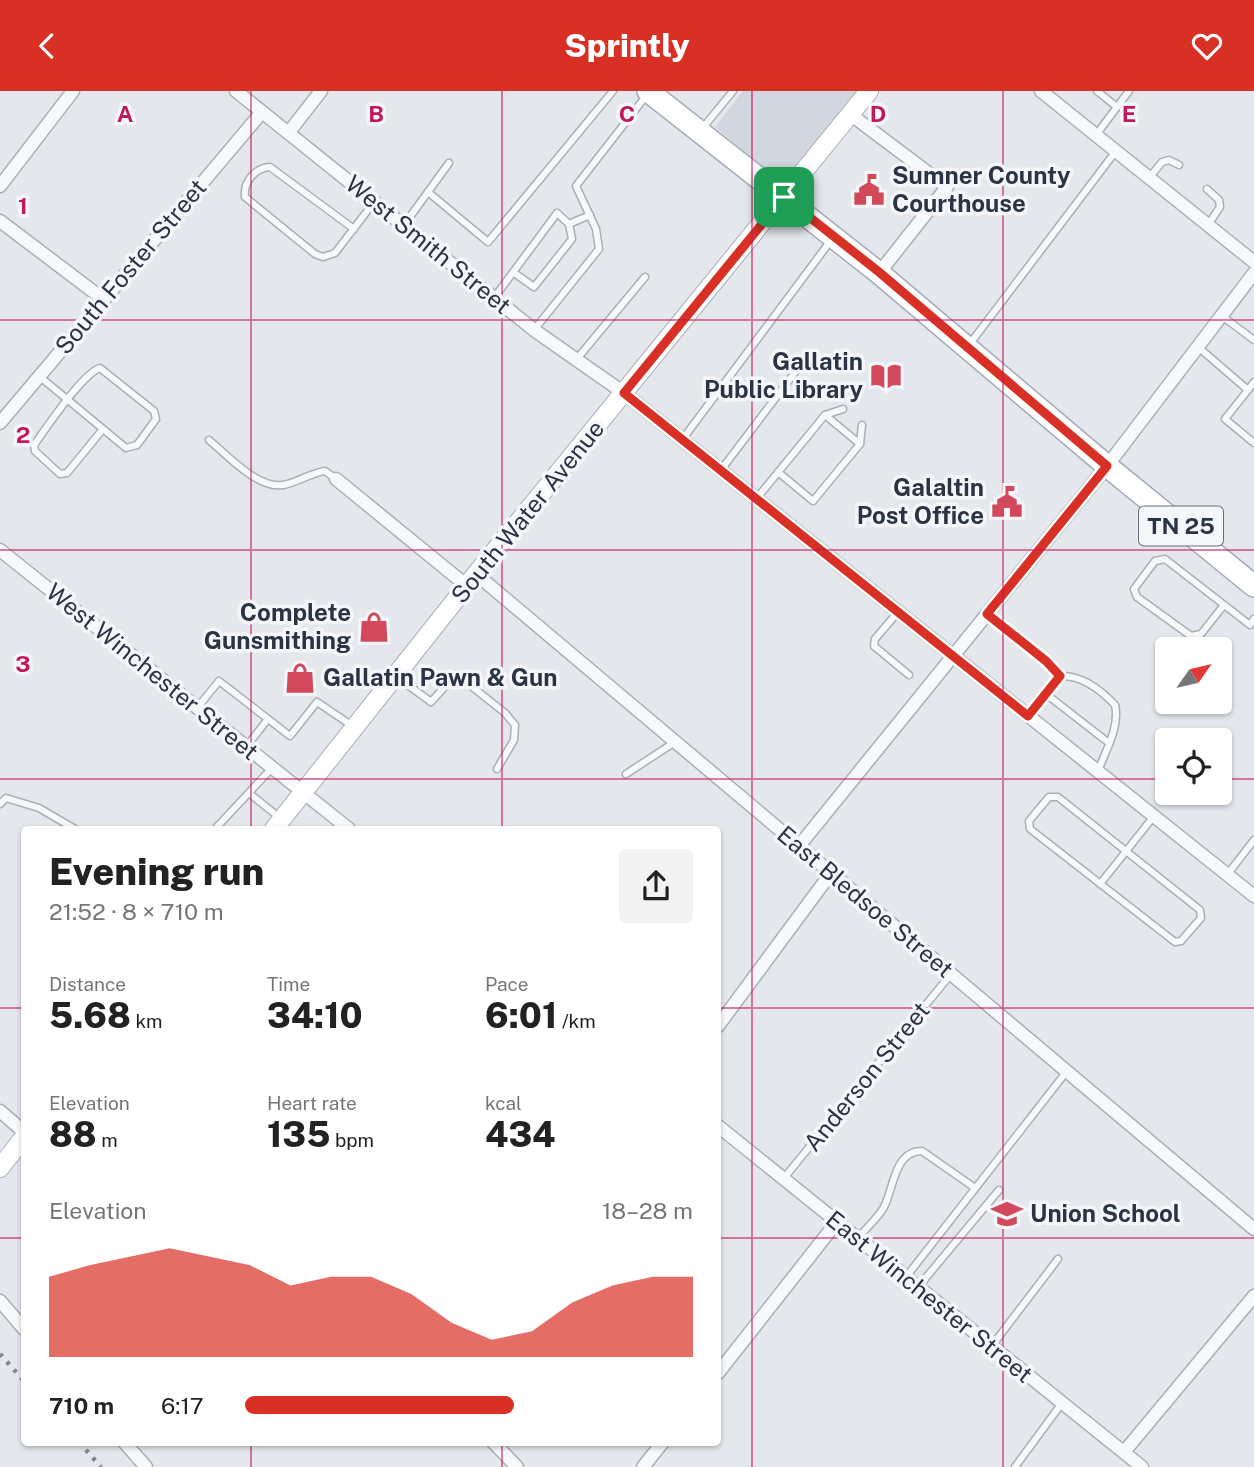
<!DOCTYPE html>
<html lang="en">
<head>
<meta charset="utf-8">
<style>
	body { margin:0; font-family:"Public Sans",sans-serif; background:#f2f2f2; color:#222; height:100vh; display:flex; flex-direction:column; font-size:26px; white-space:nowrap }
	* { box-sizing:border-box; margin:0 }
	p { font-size:23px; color:#767676 }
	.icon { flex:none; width:38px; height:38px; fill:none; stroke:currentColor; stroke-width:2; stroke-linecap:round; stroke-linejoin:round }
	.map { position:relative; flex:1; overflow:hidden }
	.panel { position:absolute; left:21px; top:735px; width:700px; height:620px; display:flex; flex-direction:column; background:#fff; border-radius:7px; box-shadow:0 2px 5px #0004 }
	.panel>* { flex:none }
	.needle { width:46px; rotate:56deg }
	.fabs { position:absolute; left:1155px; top:546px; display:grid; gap:14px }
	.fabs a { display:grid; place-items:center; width:77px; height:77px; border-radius:7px; background:#fff; box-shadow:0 2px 5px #0004; font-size:35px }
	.pin { position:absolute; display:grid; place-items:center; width:60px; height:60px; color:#fff; margin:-30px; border-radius:14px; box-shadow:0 4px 10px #0006 }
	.round { display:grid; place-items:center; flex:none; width:74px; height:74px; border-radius:7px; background:#f2f2f2 }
	.summary { display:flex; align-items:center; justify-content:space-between; height:119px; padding:0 28px }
	h1 { font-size:38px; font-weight:800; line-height:52px }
	.metrics { display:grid; grid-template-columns:repeat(3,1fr); gap:10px; height:119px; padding:7px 28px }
	.metrics div { display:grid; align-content:center }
	.metrics b { font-size:35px; font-weight:800 }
	.metrics small { font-size:19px; font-weight:400 }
	.metrics p { font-size:19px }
	.chart { height:196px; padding:14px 28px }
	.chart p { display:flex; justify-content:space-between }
	.chart svg { width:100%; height:126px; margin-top:7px; fill:#d93025; opacity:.7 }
	ul { padding:0 28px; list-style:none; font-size:23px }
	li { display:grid; grid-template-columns:112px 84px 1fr; align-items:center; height:52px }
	li i { height:18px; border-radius:9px; background:#d93025 }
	header { display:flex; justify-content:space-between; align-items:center; height:91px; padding:0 28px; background:#d93025; color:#fff; font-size:32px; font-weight:800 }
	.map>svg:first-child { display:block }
	.built { fill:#d2d6de }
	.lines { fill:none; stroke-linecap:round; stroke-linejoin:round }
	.lane-casing { stroke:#a9aeb7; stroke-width:9 }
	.street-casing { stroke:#a9aeb7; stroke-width:15 }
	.secondary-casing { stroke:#a9aeb7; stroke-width:20 }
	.primary-casing { stroke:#a3abb8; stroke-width:24 }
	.lane { stroke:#f7f8fa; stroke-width:6 }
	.street { stroke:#f7f8fa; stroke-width:12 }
	.secondary { stroke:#fff; stroke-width:18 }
	.primary { stroke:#fff; stroke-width:21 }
	.rail { stroke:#7d8696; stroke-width:4.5; stroke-dasharray:3.5 7; stroke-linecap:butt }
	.route-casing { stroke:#fff; stroke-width:14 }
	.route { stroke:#d93025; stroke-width:9 }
	.grid { fill:none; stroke:#c2185b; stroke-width:2; stroke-opacity:0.55 }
	.labels { text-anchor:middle; stroke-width:7; stroke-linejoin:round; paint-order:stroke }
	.shield { fill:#f4f6f9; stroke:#676e7b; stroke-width:2 }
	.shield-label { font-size:23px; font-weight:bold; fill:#2b3445 }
	.poi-label { font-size:24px; font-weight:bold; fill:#2b3445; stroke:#f4f6f9; text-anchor:start }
	.street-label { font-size:24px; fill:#2b3445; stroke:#f4f6f9 }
	.grid-label { font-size:23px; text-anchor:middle; font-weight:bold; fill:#c2185b; stroke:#f4f6f9; stroke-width:7; stroke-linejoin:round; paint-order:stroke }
</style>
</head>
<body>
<header><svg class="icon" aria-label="back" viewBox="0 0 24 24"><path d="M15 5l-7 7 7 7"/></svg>Sprintly<svg class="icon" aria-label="heart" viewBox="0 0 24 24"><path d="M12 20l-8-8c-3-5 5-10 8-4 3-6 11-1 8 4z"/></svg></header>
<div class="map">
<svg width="1254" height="1376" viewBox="0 0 1254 1376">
	<rect width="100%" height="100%" fill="#e4e7ec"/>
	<polygon class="built" points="743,0 859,0 784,93 715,36"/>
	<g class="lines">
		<defs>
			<g id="lane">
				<polyline points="1117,16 1129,0"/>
				<polyline points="701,39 733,0"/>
				<polyline points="1096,44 1117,16 1097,0"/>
				<polyline points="1149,87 1162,71 1169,69 1179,74"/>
				<polyline points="1207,98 1219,109 1220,116 1208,134"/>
				<polyline points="428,101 488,151 613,0"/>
				<polyline points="404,134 449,72"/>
				<path d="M354 138 270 76C255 77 243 91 245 106L315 163 323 166 335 162 375 110"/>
				<polyline points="513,181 534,196 572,148 569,133"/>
				<polyline points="494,207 557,122 569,133 590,124"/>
				<polyline points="1222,225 1254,249"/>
				<polyline points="534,239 599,158 596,138 576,95 646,5"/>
				<polyline points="969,254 1116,60"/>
				<polyline points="1198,256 1248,299 1254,291"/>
				<polyline points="576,269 645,186"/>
				<path d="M39 285 126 357 137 354 156 328 154 320 100 277C83 282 47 336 34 354L35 360 60 383 67 382 103 338"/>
				<polyline points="1248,299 1225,328 1254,352"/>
				<polyline points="825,324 843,318"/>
				<path d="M209 349C228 365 258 398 283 394 297 392 310 382 325 380L336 388"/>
				<polyline points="682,349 832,148"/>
				<polyline points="860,353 862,334"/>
				<polyline points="721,379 799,276"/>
				<polyline points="757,407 825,324 860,353 813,410 778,381"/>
				<polyline points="1224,514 1201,543 1191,545 1137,506 1134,498 1155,470 1165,468 1250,534 1254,528"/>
				<polyline points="898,521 875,548 874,555 909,584"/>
				<path d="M987 523 1046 570 1060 585C1081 584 1101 599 1115 614 1120 636 1106 659 1098 680"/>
				<polyline points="397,586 431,611 456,583 505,622 515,634 514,649 497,678"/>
				<polyline points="1046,603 1109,652"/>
				<polyline points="197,617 219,590 290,645 317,611 354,636"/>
				<polyline points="1029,624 1060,585"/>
				<polyline points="246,656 268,628"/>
				<polyline points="626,683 675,651"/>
				<polyline points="249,702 280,727"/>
				<polygon points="1049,706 1058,706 1200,819 1201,827 1181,850 1175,851 1030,738 1029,730"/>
				<polyline points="0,713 6,707 39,717 75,738"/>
				<polyline points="215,738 272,677"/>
				<polyline points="1227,784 1254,749"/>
				<polyline points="1100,793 1154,725"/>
				<polyline points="784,1087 951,883"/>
				<path d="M858 1147C866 1137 878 1127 884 1116 894 1097 894 1060 922 1060L975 1097"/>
				<polyline points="906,1186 1067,980"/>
				<polyline points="919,1195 999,1099"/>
				<polyline points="991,1256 1058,1168"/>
				<polyline points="1015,1376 1062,1312"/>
			</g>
			<g id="street">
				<polyline points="236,0 534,239 624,302 1254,805"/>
				<polyline points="1041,0 1254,171"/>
				<polyline points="850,23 947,96 879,182"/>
				<polyline points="289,41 321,0"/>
				<polyline points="0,95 73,0"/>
				<polyline points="0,130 103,208"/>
				<polyline points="0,332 262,21"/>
				<polyline points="336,388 467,495"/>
				<polyline points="0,459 349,738"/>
				<polyline points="476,483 1254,1138"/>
				<polyline points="799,755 1107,375 1254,182"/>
				<polyline points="718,935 831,782"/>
				<polyline points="0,1020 24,1041"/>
				<polyline points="718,1035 1142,1376"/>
				<polyline points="0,1210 24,1238"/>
				<polyline points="718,1282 836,1132"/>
				<polyline points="124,1351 146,1376"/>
				<polyline points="493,1351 517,1376"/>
				<polyline points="1124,1361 1254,1205"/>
				<polyline points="643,1376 663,1351"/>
			</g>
			<g id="secondary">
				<polyline points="274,738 476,483 869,0"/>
				<polyline points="0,1077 24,1046"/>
			</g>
			<polyline id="primary" points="648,0 879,182 1107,375 1254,495"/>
		</defs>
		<use href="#lane" class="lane-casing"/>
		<use href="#street" class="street-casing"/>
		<use href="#secondary" class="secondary-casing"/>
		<use href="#primary" class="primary-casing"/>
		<use href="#lane" class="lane"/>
		<use href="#street" class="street"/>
		<use href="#secondary" class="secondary"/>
		<use href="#primary" class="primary"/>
		<g class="rail">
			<polyline points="0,1263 24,1290"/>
			<polyline points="79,1351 101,1376"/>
		</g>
	</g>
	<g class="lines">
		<defs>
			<polygon id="route" points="784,106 879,181 1107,375 987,523 1046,570 1060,585 1028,625 624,302"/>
		</defs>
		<use href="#route" class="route-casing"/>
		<use href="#route" class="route"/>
	</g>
	<path class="grid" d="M251 0V738M502 0V738M752 0V1376M1003 0V1376M0 229H1254M0 459H1254M0 688H1167M1220 688H1254M0 917H24M718 917H1254M0 1147H24M718 1147H1254M251 1351V1376M502 1351V1376"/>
	<defs>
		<symbol id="civic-bare" viewBox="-9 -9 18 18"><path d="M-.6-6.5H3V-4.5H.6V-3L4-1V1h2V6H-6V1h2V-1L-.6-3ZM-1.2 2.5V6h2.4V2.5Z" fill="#d1495b" stroke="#f4f6f9" stroke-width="2.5" paint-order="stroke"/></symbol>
		<symbol id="library-bare" viewBox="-9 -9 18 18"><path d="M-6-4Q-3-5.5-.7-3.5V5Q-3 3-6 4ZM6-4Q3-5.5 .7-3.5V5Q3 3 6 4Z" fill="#d1495b" stroke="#f4f6f9" stroke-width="2.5" paint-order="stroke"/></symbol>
		<symbol id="shop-bare" viewBox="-9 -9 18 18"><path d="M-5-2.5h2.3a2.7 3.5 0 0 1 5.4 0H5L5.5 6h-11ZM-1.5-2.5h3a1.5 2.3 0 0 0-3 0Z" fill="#d1495b" stroke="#f4f6f9" stroke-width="2.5" paint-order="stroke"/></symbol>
		<symbol id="school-bare" viewBox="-9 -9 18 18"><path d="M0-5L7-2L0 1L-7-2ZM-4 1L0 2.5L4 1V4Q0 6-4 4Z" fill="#d1495b" stroke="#f4f6f9" stroke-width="2.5" paint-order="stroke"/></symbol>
	</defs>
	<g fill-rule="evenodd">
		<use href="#civic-bare" x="847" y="77" width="44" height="44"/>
		<use href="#library-bare" x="864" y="263" width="44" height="44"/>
		<use href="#civic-bare" x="985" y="389" width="44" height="44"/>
		<use href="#shop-bare" x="352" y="514" width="44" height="44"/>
		<use href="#shop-bare" x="278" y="565" width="44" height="44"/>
		<use href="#school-bare" x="985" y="1101" width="44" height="44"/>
	</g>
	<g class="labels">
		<rect class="shield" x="1139" y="415.5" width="84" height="39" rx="5"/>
		<g class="shield-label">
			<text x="1181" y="443">TN 25</text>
		</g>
		<g class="poi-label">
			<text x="892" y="93">Sumner County<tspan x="892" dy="28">Courthouse</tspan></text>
			<text x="863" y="279" text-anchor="end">Gallatin<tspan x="863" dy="28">Public Library</tspan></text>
			<text x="984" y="405" text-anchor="end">Galaltin<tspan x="984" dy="28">Post Office</tspan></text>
			<text x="351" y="530" text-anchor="end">Complete<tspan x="351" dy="28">Gunsmithing</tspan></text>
			<text x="323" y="595">Gallatin Pawn &amp; Gun</text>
			<text x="1030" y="1131">Union School</text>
		</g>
		<g class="street-label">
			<text transform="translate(428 154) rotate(39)" y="8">West Smith Street</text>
			<text transform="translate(131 176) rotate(-50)" y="8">South Foster Street</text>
			<text transform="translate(528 421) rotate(-51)" y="8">South Water Avenue</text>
			<text transform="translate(152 581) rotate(39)" y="8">West Winchester Street</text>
			<text transform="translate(865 811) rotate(40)" y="8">East Bledsoe Street</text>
			<text transform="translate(867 986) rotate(-51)" y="8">Anderson Street</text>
			<text transform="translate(929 1206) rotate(39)" y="8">East Winchester Street</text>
		</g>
	</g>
	<g class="grid-label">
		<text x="125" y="31">A</text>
		<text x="376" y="31">B</text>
		<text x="627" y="31">C</text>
		<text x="878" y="31">D</text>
		<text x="1129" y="31">E</text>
		<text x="23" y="123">1</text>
		<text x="23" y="352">2</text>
		<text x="23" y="581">3</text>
	</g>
</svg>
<div class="fabs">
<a><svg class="needle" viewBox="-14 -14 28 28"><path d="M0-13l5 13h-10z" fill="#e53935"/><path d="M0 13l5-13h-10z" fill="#767676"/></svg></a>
<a><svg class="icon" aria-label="locate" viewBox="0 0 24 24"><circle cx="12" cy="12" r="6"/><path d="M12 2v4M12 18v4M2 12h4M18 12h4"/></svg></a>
</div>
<div class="pin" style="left:784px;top:106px;background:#1e9e55"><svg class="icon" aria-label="arrive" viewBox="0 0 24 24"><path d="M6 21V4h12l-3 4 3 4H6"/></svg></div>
<section class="panel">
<div class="summary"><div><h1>Evening run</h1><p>21:52 · 8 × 710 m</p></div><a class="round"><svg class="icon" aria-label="share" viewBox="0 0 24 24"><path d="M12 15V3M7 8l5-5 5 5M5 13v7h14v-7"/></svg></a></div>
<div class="metrics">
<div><p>Distance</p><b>5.68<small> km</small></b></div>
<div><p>Time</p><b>34:10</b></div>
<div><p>Pace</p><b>6:01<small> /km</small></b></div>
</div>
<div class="metrics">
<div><p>Elevation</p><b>88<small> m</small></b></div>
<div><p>Heart rate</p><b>135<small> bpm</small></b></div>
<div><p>kcal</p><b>434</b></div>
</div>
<div class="chart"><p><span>Elevation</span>18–28 m</p>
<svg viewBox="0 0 160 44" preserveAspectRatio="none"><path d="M0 44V16L10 12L20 9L30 6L40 9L50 12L60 19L70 16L80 16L90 22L100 32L110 38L120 35L130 25L140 19L150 16L160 16V44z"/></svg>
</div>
<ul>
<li><b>710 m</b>6:17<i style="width:60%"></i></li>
</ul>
</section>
</div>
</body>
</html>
